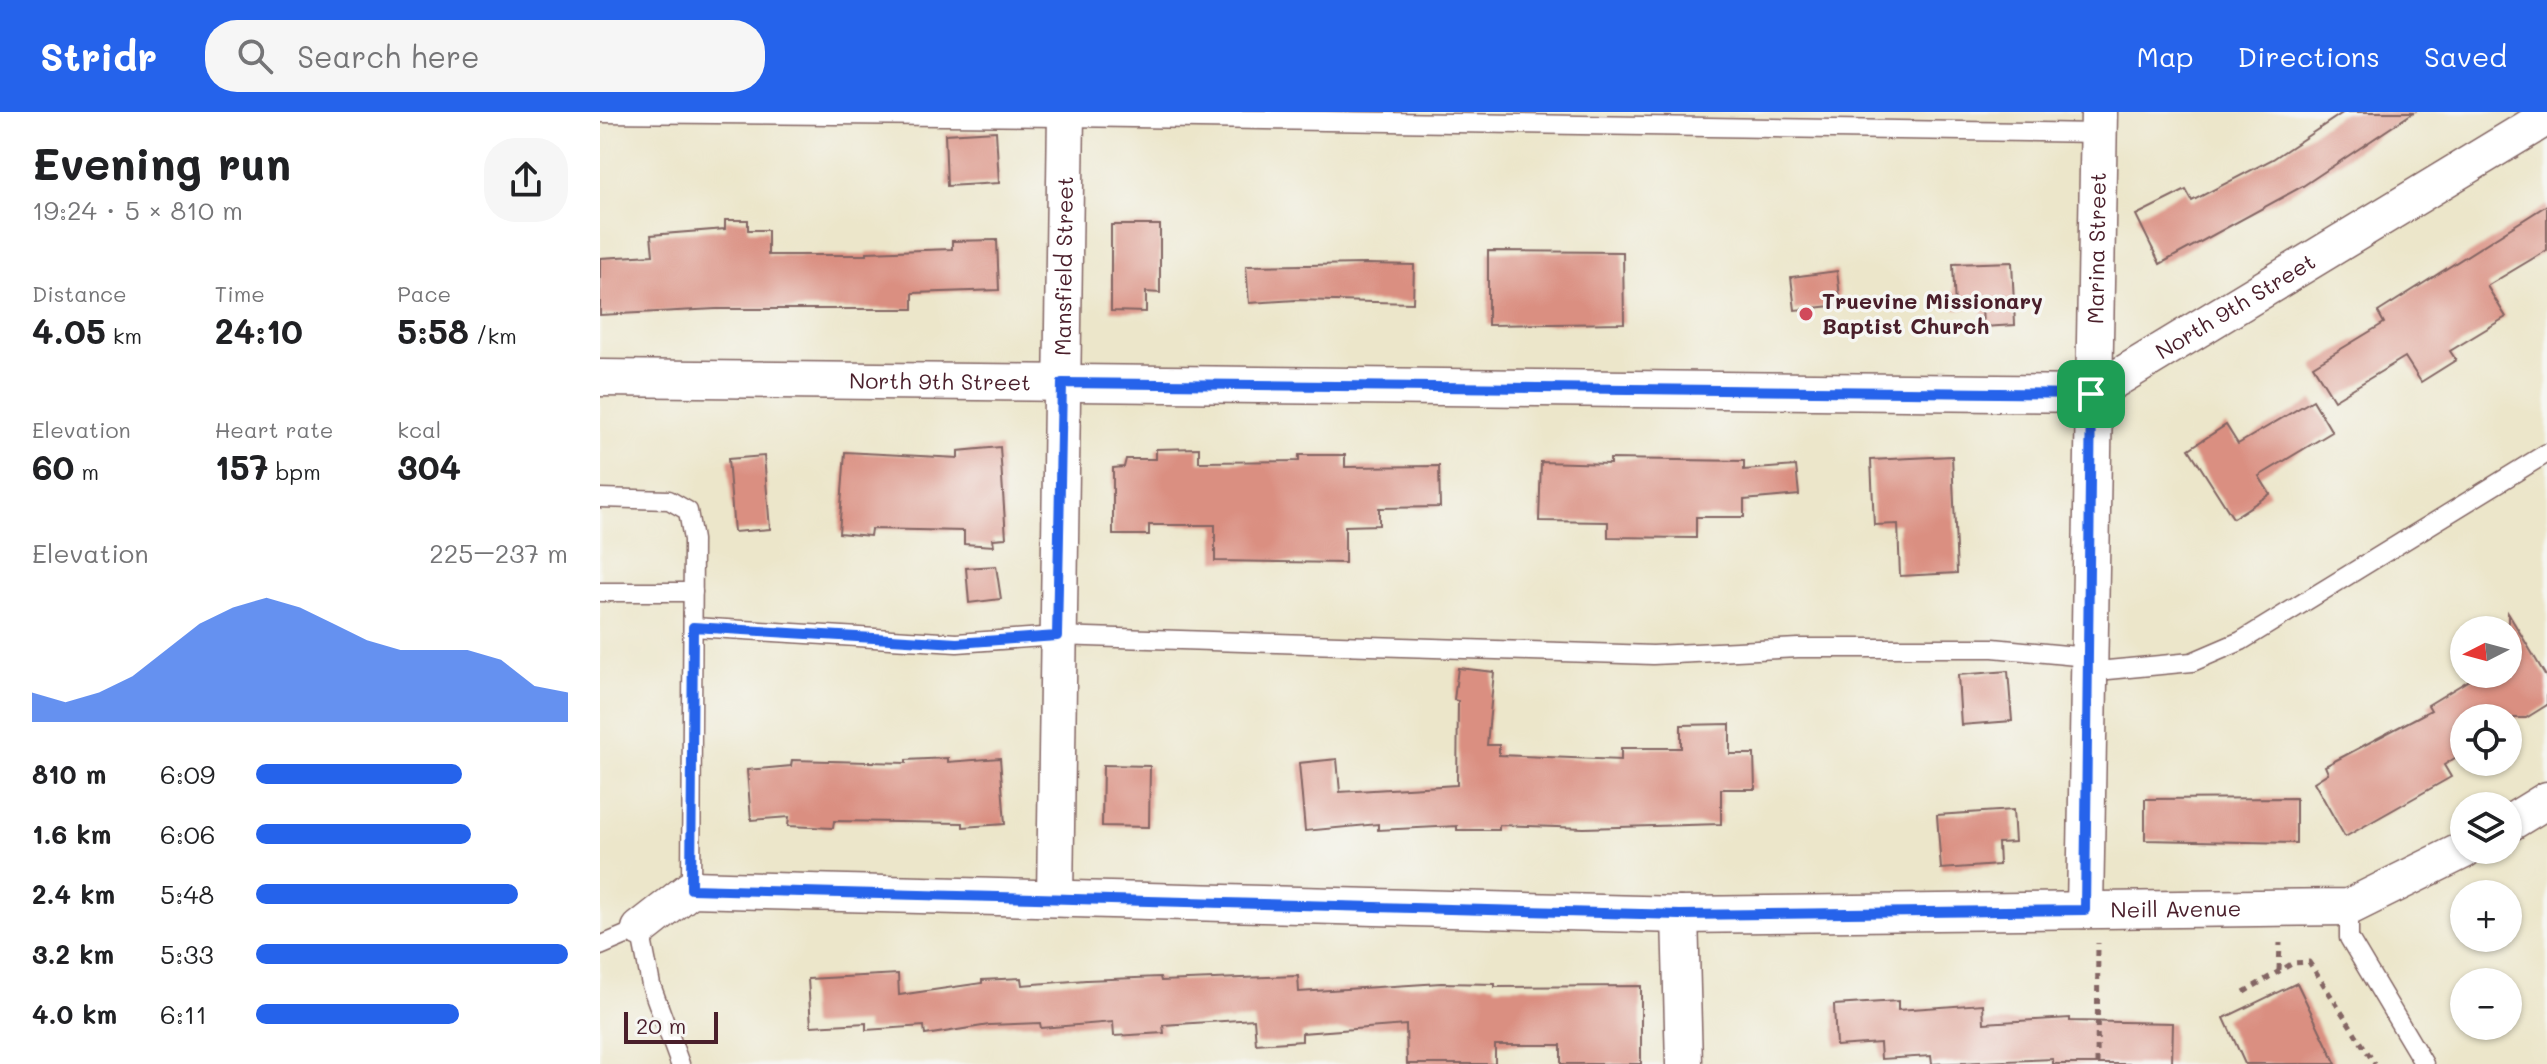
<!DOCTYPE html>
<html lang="en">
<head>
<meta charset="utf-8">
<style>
	body { margin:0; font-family:Mali,sans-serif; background:#f6f6f6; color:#202124; height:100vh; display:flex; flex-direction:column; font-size:30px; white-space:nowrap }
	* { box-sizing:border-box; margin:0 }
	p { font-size:26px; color:#757577 }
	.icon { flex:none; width:44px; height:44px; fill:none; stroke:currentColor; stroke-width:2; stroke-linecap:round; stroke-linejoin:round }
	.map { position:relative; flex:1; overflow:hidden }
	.drawer { display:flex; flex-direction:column; background:#fff; width:600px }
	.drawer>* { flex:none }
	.needle { width:52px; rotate:264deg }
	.tools { position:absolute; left:1850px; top:504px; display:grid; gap:16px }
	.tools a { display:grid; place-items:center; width:72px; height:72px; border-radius:50%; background:#fff; box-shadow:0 2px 6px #0004; font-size:40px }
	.scale { position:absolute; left:24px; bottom:20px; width:94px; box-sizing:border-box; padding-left:8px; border:4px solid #4a1f2b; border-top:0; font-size:22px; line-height:28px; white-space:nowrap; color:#4a1f2b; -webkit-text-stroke:6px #f6f6f2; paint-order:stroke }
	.pin { position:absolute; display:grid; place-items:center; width:68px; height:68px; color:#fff; margin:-34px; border-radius:16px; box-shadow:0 4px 12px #0006 }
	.round { display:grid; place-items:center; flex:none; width:84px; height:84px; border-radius:32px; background:#f6f6f6 }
	.summary { display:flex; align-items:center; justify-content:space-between; height:136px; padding:0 32px }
	h1 { font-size:44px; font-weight:800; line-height:60px }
	.stats { display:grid; grid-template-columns:repeat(3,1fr); gap:12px; height:136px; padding:8px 32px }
	.stats div { display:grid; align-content:center }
	.stats b { font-size:34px; font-weight:800 }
	.stats small { font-size:22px; font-weight:400 }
	.stats p { font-size:22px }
	.chart { height:224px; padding:16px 32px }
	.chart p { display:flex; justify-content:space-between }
	.chart svg { width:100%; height:144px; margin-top:8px; fill:#2563eb; opacity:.7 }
	ul { padding:0 32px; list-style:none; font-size:26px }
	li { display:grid; grid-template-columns:128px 96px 1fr; align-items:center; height:60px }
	li i { height:20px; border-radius:10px; background:#2563eb }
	header { display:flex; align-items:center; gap:48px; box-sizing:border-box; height:112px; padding:0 40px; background:#2563eb; color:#fff }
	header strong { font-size:38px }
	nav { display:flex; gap:44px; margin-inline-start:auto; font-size:28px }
	.search { width:560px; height:72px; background:#f6f6f6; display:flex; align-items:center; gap:20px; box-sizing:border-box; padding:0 28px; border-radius:32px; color:#757577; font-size:30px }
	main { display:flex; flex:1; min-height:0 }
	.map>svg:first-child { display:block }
	.building { fill:#da8f81 }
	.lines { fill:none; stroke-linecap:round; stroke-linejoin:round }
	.lane-casing { stroke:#836563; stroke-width:21 }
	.street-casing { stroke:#836563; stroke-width:39 }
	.path { stroke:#836563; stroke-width:5; stroke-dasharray:6 6; stroke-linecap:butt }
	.lane { stroke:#fff; stroke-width:18 }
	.street { stroke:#fff; stroke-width:36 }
	.route-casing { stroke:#fff; stroke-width:16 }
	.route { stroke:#2563eb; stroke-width:10 }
	.poi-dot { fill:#d1495b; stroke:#f6f6f2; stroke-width:3 }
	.labels { text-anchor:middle; stroke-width:7; stroke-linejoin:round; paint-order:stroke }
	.street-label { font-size:22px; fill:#4a1f2b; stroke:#f6f6f2 }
	.poi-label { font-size:22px; font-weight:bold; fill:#4a1f2b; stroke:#f6f6f2; text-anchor:start }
</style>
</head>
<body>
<header>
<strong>Stridr</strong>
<div class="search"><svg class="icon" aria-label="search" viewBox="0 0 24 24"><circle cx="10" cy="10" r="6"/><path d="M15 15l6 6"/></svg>Search here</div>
<nav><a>Map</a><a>Directions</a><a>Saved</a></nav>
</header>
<main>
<section class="drawer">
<div class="summary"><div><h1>Evening run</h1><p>19:24 · 5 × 810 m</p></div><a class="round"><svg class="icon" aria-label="share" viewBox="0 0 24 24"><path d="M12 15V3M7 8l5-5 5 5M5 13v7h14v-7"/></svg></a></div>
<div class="stats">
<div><p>Distance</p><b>4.05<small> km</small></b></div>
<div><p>Time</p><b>24:10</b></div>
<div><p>Pace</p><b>5:58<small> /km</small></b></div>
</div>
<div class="stats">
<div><p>Elevation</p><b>60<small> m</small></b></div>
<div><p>Heart rate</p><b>157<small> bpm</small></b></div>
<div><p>kcal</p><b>304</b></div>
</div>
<div class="chart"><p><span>Elevation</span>225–237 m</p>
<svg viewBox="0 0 160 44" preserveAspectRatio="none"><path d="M0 44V35L10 38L20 35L30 30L40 22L50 14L60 9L70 6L80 9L90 14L100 19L110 22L120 22L130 22L140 25L150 33L160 35V44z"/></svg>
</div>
<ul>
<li><b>810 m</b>6:09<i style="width:66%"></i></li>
<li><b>1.6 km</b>6:06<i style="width:69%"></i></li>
<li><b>2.4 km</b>5:48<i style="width:84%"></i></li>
<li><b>3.2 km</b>5:33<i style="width:100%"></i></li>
<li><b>4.0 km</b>6:11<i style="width:65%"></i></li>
</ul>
</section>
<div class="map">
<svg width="1947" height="952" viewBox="0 0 1947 952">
	<rect width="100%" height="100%" fill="#f6f6f2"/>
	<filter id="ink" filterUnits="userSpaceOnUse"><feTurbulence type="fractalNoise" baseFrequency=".0125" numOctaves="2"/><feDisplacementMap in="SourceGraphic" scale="16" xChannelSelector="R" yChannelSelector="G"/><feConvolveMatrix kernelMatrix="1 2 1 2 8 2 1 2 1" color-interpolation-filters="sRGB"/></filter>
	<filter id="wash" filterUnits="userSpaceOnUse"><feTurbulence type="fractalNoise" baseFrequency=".006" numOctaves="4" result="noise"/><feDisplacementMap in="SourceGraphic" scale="32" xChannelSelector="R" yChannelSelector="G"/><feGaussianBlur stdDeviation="1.8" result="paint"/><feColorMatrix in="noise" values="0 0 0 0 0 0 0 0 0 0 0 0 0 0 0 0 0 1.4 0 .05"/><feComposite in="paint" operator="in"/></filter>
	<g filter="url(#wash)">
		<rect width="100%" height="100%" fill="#ece6ca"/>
		<g id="blocks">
			<g class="building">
				<polygon points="1744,0 1814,0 1703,74 1560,152 1536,103 1586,78 1592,89 1673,47"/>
				<polygon points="396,19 399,71 347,74 345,22"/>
				<polygon points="1947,93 1947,138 1887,174 1906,205 1850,239 1856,248 1821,270 1805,245 1734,288 1713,254 1784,211 1778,200"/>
				<polygon points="125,108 148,108 148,118 168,118 168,143 267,143 267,140 352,137 352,129 397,128 399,178 313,181 313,197 116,197 0,203 0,146 53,143 51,123 125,117"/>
				<polygon points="511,113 560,113 560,181 546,180 546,200 511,199"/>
				<polygon points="888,139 1023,140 1024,211 888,213"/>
				<polygon points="1412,150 1415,213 1383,215 1382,195 1355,197 1353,152"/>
				<polygon points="766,152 814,153 813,191 696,188 649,191 646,154"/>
				<polygon points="1237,159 1241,193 1195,198 1191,165"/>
				<polygon points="1713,288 1732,320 1659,364 1670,382 1633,406 1589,337 1626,313 1638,332"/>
				<polygon points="400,335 406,426 393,427 394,434 364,432 364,419 271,417 270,424 239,421 245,340 358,346 358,339"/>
				<polygon points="599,336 599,350 699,349 699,343 745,343 745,355 839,354 840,395 779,396 779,413 745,414 745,451 615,449 615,413 549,413 549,423 513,423 513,356 524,355 526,347 556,347 556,337"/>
				<polygon points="164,344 170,417 134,420 128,347"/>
				<polygon points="1352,344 1357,461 1300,464 1298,412 1274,413 1271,348"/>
				<polygon points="1010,347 1144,349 1144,358 1196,354 1199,383 1144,388 1144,405 1096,405 1096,426 1008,425 1008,410 939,409 941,350 1010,352"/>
				<polygon points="396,454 401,487 369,491 366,456"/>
				<polygon points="1908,501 1947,566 1947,593 1926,606 1864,606 1864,640 1844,653 1851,665 1745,725 1714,670 1728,661 1725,654 1831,598 1828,593 1879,562 1908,562"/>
				<polygon points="858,556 894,560 887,633 899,633 899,643 1021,648 1021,636 1081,636 1081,613 1130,612 1130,642 1154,642 1155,677 1121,677 1121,712 984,716 899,713 899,718 857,718 857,714 778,718 778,712 705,719 699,651 737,647 740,680 857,673 858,589 854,588"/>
				<polygon points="1408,559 1412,609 1361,613 1358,563"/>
				<polygon points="348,646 348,650 400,646 405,712 363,715 363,711 234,709 233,716 188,714 189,705 151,708 147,658 191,654 192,648 306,651 306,648"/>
				<polygon points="503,653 550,654 549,715 502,714"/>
				<polygon points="1696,686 1696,731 1545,728 1545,687"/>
				<polygon points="1413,698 1415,730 1398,731 1399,753 1341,757 1337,703"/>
				<polygon points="298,862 299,883 382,871 382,868 421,866 422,873 486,868 560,865 561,869 698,864 699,880 841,871 895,872 895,875 1041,874 1041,952 961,952 961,933 895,933 895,952 807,952 806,913 702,921 702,929 656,932 654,907 563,913 564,921 514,924 513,910 441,916 440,911 389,913 325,923 324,914 266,918 266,911 211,914 208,867"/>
				<polygon points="1697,871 1736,952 1645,952 1624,906"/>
				<polygon points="1298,889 1298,898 1383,892 1384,911 1470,906 1470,909 1573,911 1572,952 1453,952 1453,947 1332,952 1331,944 1281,947 1280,931 1236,934 1234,893"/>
			</g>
		</g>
	</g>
	<g filter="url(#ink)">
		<use href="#blocks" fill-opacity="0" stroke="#836563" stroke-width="2"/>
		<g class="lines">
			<defs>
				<g id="lane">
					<polyline points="0,1 466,5 1498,21"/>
					<polyline points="0,386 69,388 88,399 93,428 91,777"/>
					<polyline points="0,480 93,480"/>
					<polyline points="93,515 357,531 457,524 1053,543 1198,536 1393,536 1487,545"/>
					<polyline points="1487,560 1592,550 1641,529 1947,341"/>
					<polyline points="1749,795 1749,826 1824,952"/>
					<polyline points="0,834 40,817 51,873 80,952"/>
				</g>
				<g id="street">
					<path id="s1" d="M0 266 1491 282 1947 5"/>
					<polyline points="1908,712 1947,688"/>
					<path id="s2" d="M455 786 466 0"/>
					<path id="s3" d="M1485 798 1499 0"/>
					<polyline points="1080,803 1084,952"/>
					<path id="s4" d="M40 817 91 777 1080 803 1749 795 1864 738"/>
				</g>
			</defs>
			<use href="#lane" class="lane-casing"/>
			<use href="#street" class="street-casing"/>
			<g class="path">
				<polyline points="1679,858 1680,831"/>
				<polyline points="1644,880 1693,851 1709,850 1775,952"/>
				<polyline points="1497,952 1498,831"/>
			</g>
			<use href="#lane" class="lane"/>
			<use href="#street" class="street"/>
		</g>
	</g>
	<g class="lines" filter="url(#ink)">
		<defs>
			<polygon id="route" points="462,271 1491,282 1485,798 1080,803 91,777 93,515 357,531 457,524"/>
		</defs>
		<use href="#route" class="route-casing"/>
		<use href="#route" class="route"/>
	</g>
	<circle class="poi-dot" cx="1206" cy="202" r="8"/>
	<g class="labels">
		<g class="street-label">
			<text dy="8" stroke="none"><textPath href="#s3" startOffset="662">Marina Street</textPath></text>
			<text dy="8" stroke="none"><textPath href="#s2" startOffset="632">Mansfield Street</textPath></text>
			<text dy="8" stroke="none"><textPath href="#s1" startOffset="1660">North 9th Street</textPath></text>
			<text dy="8" stroke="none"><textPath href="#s1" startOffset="340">North 9th Street</textPath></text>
			<text dy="8" stroke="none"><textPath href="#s4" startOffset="1550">Neill Avenue</textPath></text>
		</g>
		<g class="poi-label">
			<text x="1222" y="197">Truevine Missionary<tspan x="1222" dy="25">Baptist Church</tspan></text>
		</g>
	</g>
</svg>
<div class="tools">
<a><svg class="needle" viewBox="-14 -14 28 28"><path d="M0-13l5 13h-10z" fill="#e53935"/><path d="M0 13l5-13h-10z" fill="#757577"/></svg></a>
<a><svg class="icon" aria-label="locate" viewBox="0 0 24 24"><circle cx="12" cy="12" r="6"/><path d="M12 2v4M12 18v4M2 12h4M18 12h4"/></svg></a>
<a><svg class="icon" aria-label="layers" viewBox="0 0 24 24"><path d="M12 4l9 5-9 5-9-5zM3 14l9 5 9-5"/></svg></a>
<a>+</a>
<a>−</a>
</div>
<div class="scale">20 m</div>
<div class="pin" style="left:1491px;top:282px;background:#1e9e55"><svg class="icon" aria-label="arrive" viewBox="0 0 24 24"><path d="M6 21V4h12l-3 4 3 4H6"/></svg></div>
</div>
</main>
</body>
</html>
